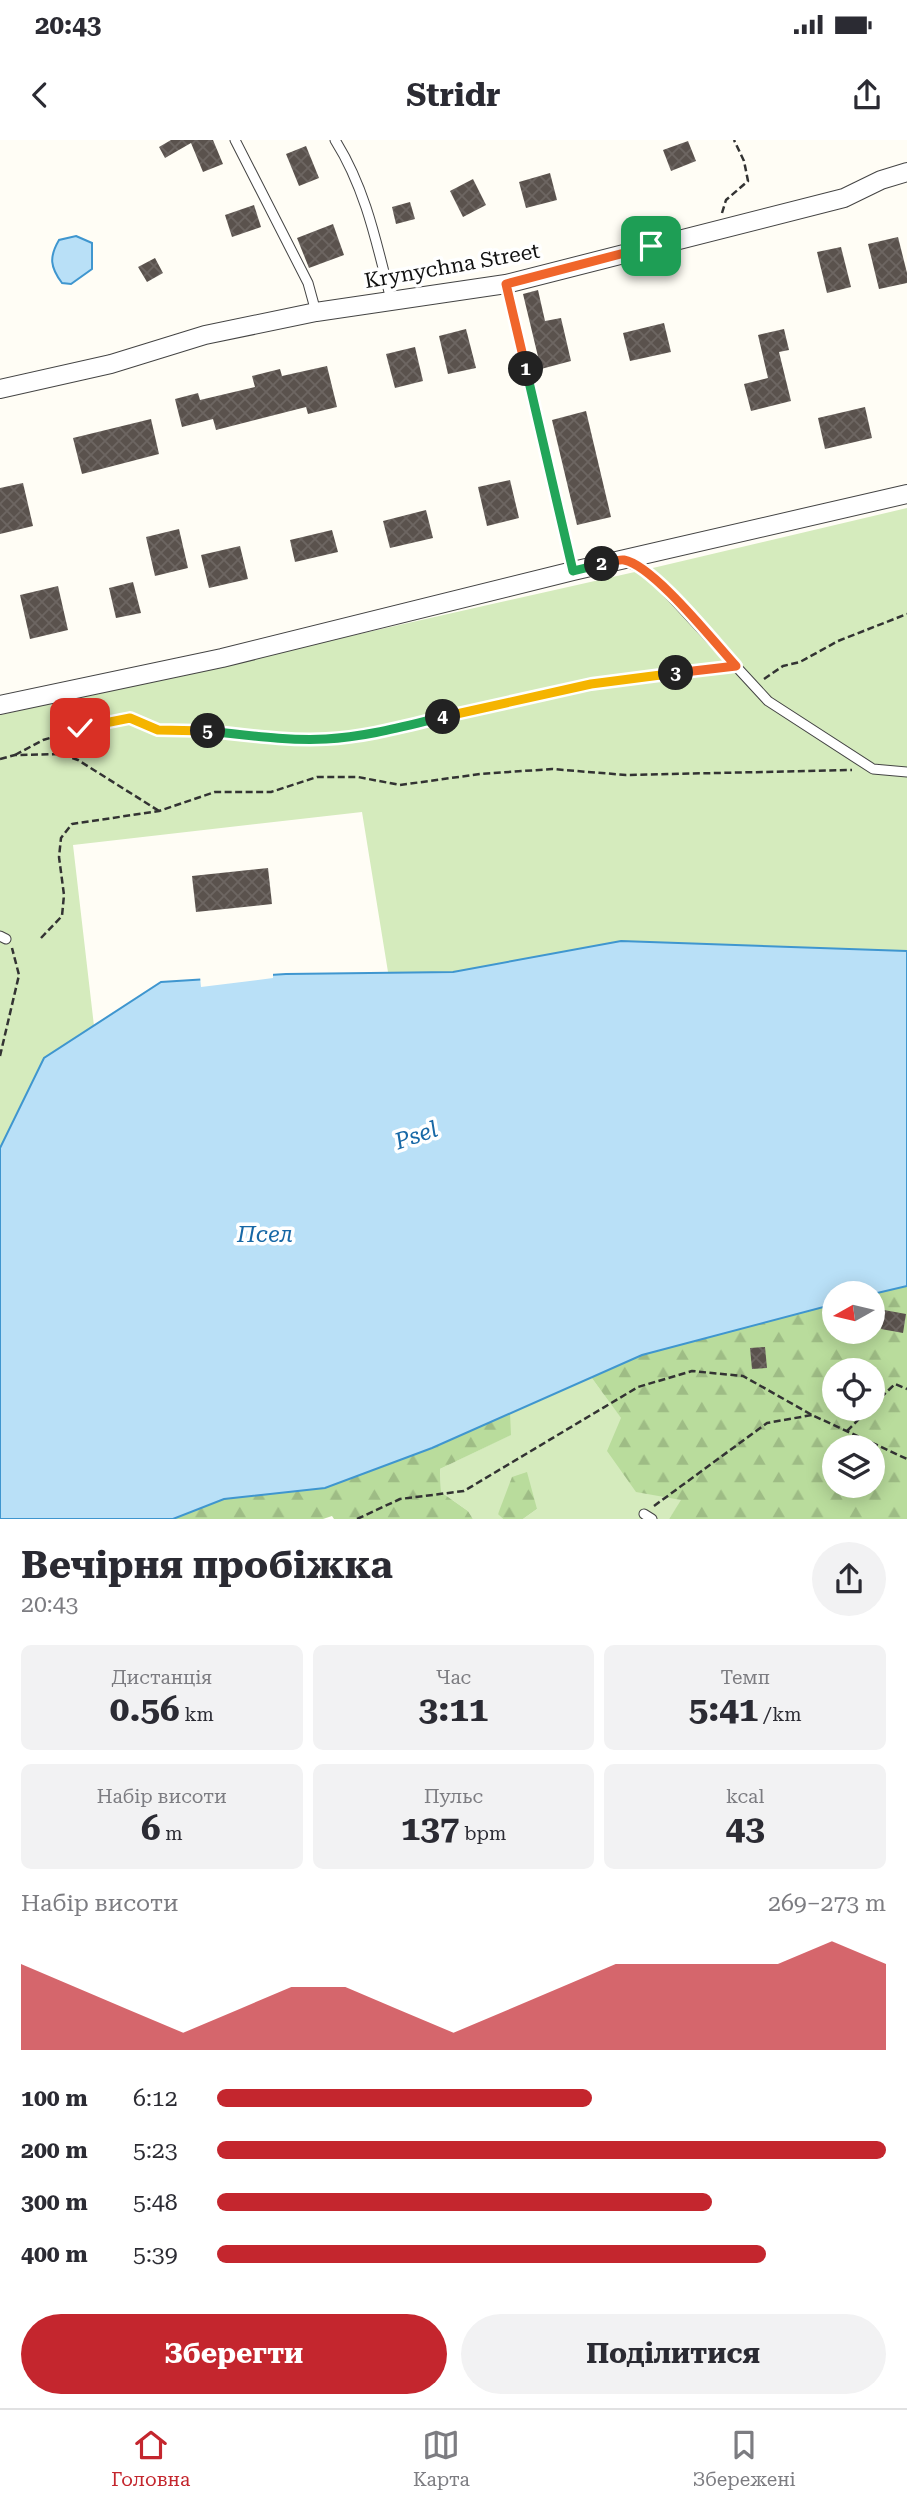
<!DOCTYPE html>
<html lang="uk">
<head>
<meta charset="utf-8">
<style>
	body { margin:0; font-family:"Roboto Serif",serif; background:#f2f2f3; color:#2b2b33; height:100vh; display:flex; flex-direction:column; font-size:26px; white-space:nowrap }
	* { box-sizing:border-box; margin:0 }
	p { font-size:23px; color:#7c7c81 }
	.icon { flex:none; width:38px; height:38px; fill:none; stroke:currentColor; stroke-width:2; stroke-linecap:round; stroke-linejoin:round }
	.map { position:relative; height:1379px; overflow:hidden }
	.side { display:flex; flex-direction:column; background:#fff; flex:1 }
	.side>* { flex:none }
	.needle { width:46px; rotate:262deg }
	.tools { position:absolute; left:822px; top:1141px; display:grid; gap:14px }
	.tools a { display:grid; place-items:center; width:63px; height:63px; border-radius:50%; background:#fff; box-shadow:0 4px 18px #0003; font-size:35px }
	.pin { position:absolute; display:grid; place-items:center; width:60px; height:60px; color:#fff; margin:-30px; border-radius:14px; box-shadow:0 4px 10px #0006 }
	.km { position:absolute; width:35px; height:35px; margin:-18px; border-radius:50%; background:#222; color:#fff; font-size:19px; line-height:35px; text-align:center }
	.round { display:grid; place-items:center; flex:none; width:74px; height:74px; border-radius:37px; background:#f2f2f3 }
	.head { display:flex; align-items:center; justify-content:space-between; height:119px; padding:0 21px }
	h1 { font-size:38px; font-weight:700; line-height:52px }
	.stats { display:grid; grid-template-columns:repeat(3,1fr); gap:10px; height:119px; padding:7px 21px }
	.stats div { display:grid; align-content:center; border-radius:10px; background:#f2f2f3; text-align:center }
	.stats b { font-size:35px; font-weight:700 }
	.stats small { font-size:19px; font-weight:400 }
	.stats p { font-size:19px }
	.chart { height:196px; padding:14px 21px }
	.chart p { display:flex; justify-content:space-between }
	.chart svg { width:100%; height:126px; margin-top:7px; fill:#c4262e; opacity:.7 }
	.button { display:flex; gap:14px; margin-top:auto; padding:14px 21px }
	.button a { flex:1; height:80px; border-radius:42px; background:#c4262e; color:#fff; font-size:28px; font-weight:700; line-height:80px; text-align:center }
	.button a+a { background:#f2f2f3; color:#2b2b33 }
	ul { padding:0 21px; list-style:none; font-size:23px }
	li { display:grid; grid-template-columns:112px 84px 1fr; align-items:center; height:52px }
	li i { height:18px; border-radius:9px; background:#c4262e }
	.status { display:flex; justify-content:space-between; align-items:center; height:49px; padding:0 35px; background:#fff; direction:ltr }
	.status svg { height:19px; fill:currentColor }
	header { display:flex; justify-content:space-between; align-items:center; height:91px; padding:0 21px; background:#fff; font-size:32px; font-weight:700 }
	.dock { display:flex; justify-content:space-around; align-items:center; height:98px; border-top:2px solid #e1e1e2; background:#fff; font-size:19px; color:#7c7c81 }
	.dock a { display:grid; justify-items:center; gap:4px }
	.dock .selected { color:#c4262e }
	.map>svg:first-child { display:block }
	.grass { fill:#d5ebbd }
	.forest { fill:url(#forest-firs); fill-rule:evenodd }
	.water { fill:#b9e0f7; stroke:#3f96cf; stroke-width:2 }
	.pier { fill:#fffdf5 }
	.building { fill:url(#building-cross-hatch) }
	.lines { fill:none; stroke-linecap:round; stroke-linejoin:round }
	.lane-casing { stroke:#444; stroke-width:11 }
	.street-casing { stroke:#444; stroke-width:20 }
	.path { stroke:#333; stroke-width:2.5; stroke-dasharray:7 3.5; stroke-linecap:butt }
	.lane { stroke:#fff; stroke-width:9 }
	.street { stroke:#fff; stroke-width:18 }
	.split-1-casing { stroke:#fff; stroke-width:14 }
	.split-2-casing { stroke:#fff; stroke-width:14 }
	.split-3-casing { stroke:#fff; stroke-width:14 }
	.split-4-casing { stroke:#fff; stroke-width:14 }
	.split-5-casing { stroke:#fff; stroke-width:14 }
	.split-6-casing { stroke:#fff; stroke-width:14 }
	.split-1 { stroke:#f0652b; stroke-width:9 }
	.split-2 { stroke:#22a559; stroke-width:9 }
	.split-3 { stroke:#f0652b; stroke-width:9 }
	.split-4 { stroke:#f5b400; stroke-width:9 }
	.split-5 { stroke:#22a559; stroke-width:9 }
	.split-6 { stroke:#f5b400; stroke-width:9 }
	.labels { text-anchor:middle; stroke-width:7; stroke-linejoin:round; paint-order:stroke }
	.street-label { font-size:21px; fill:#111; stroke:#fff }
	.water-label { font-size:23px; font-style:italic; fill:#1768a6; stroke:#fff }
</style>
</head>
<body>
<div class="status"><b>20:43</b><svg viewBox="0 0 49 12"><path d="M0 12V9h3v3zM5 12V6h3v6zM10 12V3h3v9zM15 12V0h3v12zM26 1h20v11H26zM47 4h2v5h-2z"/></svg></div>
<header><svg class="icon" aria-label="back" viewBox="0 0 24 24"><path d="M15 5l-7 7 7 7"/></svg>Stridr<svg class="icon" aria-label="share" viewBox="0 0 24 24"><path d="M12 15V3M7 8l5-5 5 5M5 13v7h14v-7"/></svg></header>
<div class="map">
<svg width="907" height="1379" viewBox="0 0 907 1379">
	<defs>
		<pattern id="forest-firs" width="22" height="20" patternUnits="userSpaceOnUse" patternTransform="scale(1.75)"><rect width="22" height="20" fill="#b9dc9c"/><path d="M5 1l3.5 6h-7zM16 11l3.5 6h-7z" fill="#9ebc85"/></pattern>
		<pattern id="building-cross-hatch" width="8" height="8" patternUnits="userSpaceOnUse" patternTransform="scale(1.75)"><rect width="8" height="8" fill="#5a524d"/><path d="M0 0l8 8M0 8l8-8" fill="none" stroke="#6d6662"/></pattern>
	</defs>
	<rect width="100%" height="100%" fill="#fffdf5"/>
	<g class="grass">
		<polygon points="907,368 907,811 621,801 453,832 388,832 362,672 73,705 94,886 44,919 0,1008 0,575 657,427"/>
		<polygon points="591,1237 682,1360 669,1379 523,1379 537,1369 498,1373 503,1379 473,1379 468,1371 441,1352 440,1329 510,1295 510,1273"/>
	</g>
	<g class="forest">
		<path d="M907 1146V1379H669L681 1360 636 1352 607 1311 621 1278 591 1237 642 1215 835 1164V1192H873V1154ZM835 1230H873V1269H835ZM835 1307H873V1346H835Z"/>
		<polygon points="510,1273 511,1295 440,1329 441,1352 468,1371 473,1379 334,1379 332,1376 323,1379 173,1379 224,1359 325,1348 432,1308"/>
		<polygon points="527,1332 537,1369 523,1379 503,1379 498,1374 512,1337"/>
	</g>
	<g class="water">
		<path d="M76 96 92 103V129L71 144 62 143C50 127 49 117 59 100Z"/>
		<polygon points="621,801 907,811 907,1146 873,1154 835,1153 835,1164 642,1215 432,1308 325,1348 224,1359 173,1379 0,1379 0,1008 44,918 161,842 286,834 453,832"/>
	</g>
	<polygon class="pier" points="273,831 273,838 201,847 200,836"/>
	<g class="building">
		<polygon points="171,0 213,0 223,24 203,32 191,3 165,18 159,7"/>
		<polygon points="688,1 696,21 671,31 663,10"/>
		<polygon points="306,6 319,38 299,46 286,14"/>
		<polygon points="550,33 557,60 526,68 519,42"/>
		<polygon points="473,39 486,65 463,77 450,51"/>
		<polygon points="410,62 415,79 396,84 392,67"/>
		<polygon points="254,65 261,87 232,97 225,75"/>
		<polygon points="333,84 344,115 309,128 297,98"/>
		<polygon points="898,97 907,133 907,143 879,149 868,104"/>
		<polygon points="841,107 851,147 827,153 817,112"/>
		<polygon points="155,118 163,133 147,142 138,127"/>
		<polygon points="538,150 545,181 561,178 571,221 541,229 523,154"/>
		<polygon points="664,183 671,212 630,221 623,193"/>
		<polygon points="466,189 476,228 448,234 439,196"/>
		<polygon points="784,189 789,210 779,212 791,261 751,271 744,244 768,238 758,195"/>
		<polygon points="415,207 423,241 395,248 386,214"/>
		<polygon points="327,226 337,267 308,274 306,267 216,290 213,279 182,287 175,259 198,253 200,260 255,247 252,236 280,229 282,236"/>
		<polygon points="865,267 872,298 825,309 818,278"/>
		<polygon points="586,271 611,377 577,385 552,280"/>
		<polygon points="151,279 159,314 82,334 73,298"/>
		<polygon points="510,340 519,378 487,386 478,347"/>
		<polygon points="23,343 33,386 0,394 0,348"/>
		<polygon points="426,370 433,398 390,408 383,381"/>
		<polygon points="179,389 188,428 155,436 146,397"/>
		<polygon points="332,390 338,412 295,422 290,400"/>
		<polygon points="240,406 248,439 209,448 201,415"/>
		<polygon points="133,442 141,473 116,478 109,448"/>
		<polygon points="58,446 68,490 30,499 20,455"/>
		<polygon points="268,728 272,764 196,772 192,736"/>
		<polygon points="884,1170 906,1174 903,1193 881,1189"/>
		<polygon points="765,1207 767,1228 752,1229 750,1208"/>
	</g>
	<g class="lines">
		<defs>
			<g id="lane">
				<polyline points="235,0 308,143 316,172"/>
				<path d="M335 0C366 49 377 105 391 160"/>
				<polyline points="506,144 573,431"/>
				<polyline points="627,422 645,430 660,444 768,561 873,629 907,632"/>
				<polyline points="0,796 6,799"/>
				<polyline points="644,1374 652,1379"/>
			</g>
			<g id="street">
				<polyline points="0,249 111,224 205,195 316,172 506,144 844,58 881,40 907,32"/>
				<polyline points="0,565 222,518 573,431 907,354"/>
			</g>
		</defs>
		<use href="#lane" class="lane-casing"/>
		<use href="#street" class="street-casing"/>
		<g class="path">
			<polyline points="722,73 726,60 748,41 744,21 734,0"/>
			<polyline points="764,539 783,526 800,522 838,501 907,474"/>
			<polyline points="15,615 43,600 113,580 130,578 158,590 208,591 278,599 326,599 358,596 591,544 719,527"/>
			<polyline points="0,619 15,615 61,614 78,620 159,671"/>
			<polyline points="41,798 62,776 64,755 59,717 61,698 72,684 159,671 215,652 271,652 317,637 358,637 400,645 480,634 552,629 626,635 852,630"/>
			<polyline points="0,916 19,835 12,808"/>
			<polyline points="873,1265 895,1244 907,1249"/>
			<polyline points="847,1291 869,1269"/>
			<polyline points="654,1366 767,1283 812,1275"/>
			<polyline points="357,1379 400,1359 464,1351 638,1247 692,1231 743,1236 812,1275 907,1319"/>
		</g>
		<use href="#lane" class="lane"/>
		<use href="#street" class="street"/>
	</g>
	<g class="lines">
		<defs>
			<polyline id="split-1" points="526,229 506,144 651,106"/>
			<polyline id="split-2" points="526,229 573,431 602,424"/>
			<path id="split-3" d="M602 424C608 423 618 419 624 420 653 425 714 502 736 526L676 533"/>
			<polyline id="split-4" points="443,577 591,544 676,533"/>
			<path id="split-5" d="M208 591C247 595 287 601 326 599 366 597 405 586 443 577"/>
			<polyline id="split-6" points="80,588 130,578 158,590 208,591"/>
		</defs>
		<use href="#split-1" class="split-1-casing"/>
		<use href="#split-2" class="split-2-casing"/>
		<use href="#split-3" class="split-3-casing"/>
		<use href="#split-4" class="split-4-casing"/>
		<use href="#split-5" class="split-5-casing"/>
		<use href="#split-6" class="split-6-casing"/>
		<use href="#split-1" class="split-1"/>
		<use href="#split-2" class="split-2"/>
		<use href="#split-3" class="split-3"/>
		<use href="#split-4" class="split-4"/>
		<use href="#split-5" class="split-5"/>
		<use href="#split-6" class="split-6"/>
	</g>
	<g class="labels">
		<g class="street-label">
			<text transform="translate(452 126) rotate(-10)" y="7">Krynychna Street</text>
		</g>
		<g class="water-label">
			<text transform="translate(416 995) rotate(-19)" y="8">Psel</text>
			<text x="265" y="1102">Псел</text>
		</g>
	</g>
</svg>
<div class="tools">
<a><svg class="needle" viewBox="-14 -14 28 28"><path d="M0-13l5 13h-10z" fill="#e53935"/><path d="M0 13l5-13h-10z" fill="#7c7c81"/></svg></a>
<a><svg class="icon" aria-label="locate" viewBox="0 0 24 24"><circle cx="12" cy="12" r="6"/><path d="M12 2v4M12 18v4M2 12h4M18 12h4"/></svg></a>
<a><svg class="icon" aria-label="layers" viewBox="0 0 24 24"><path d="M12 4l9 5-9 5-9-5zM3 14l9 5 9-5"/></svg></a>
</div>
<div class="pin" style="left:651px;top:106px;background:#1e9e55"><svg class="icon" aria-label="arrive" viewBox="0 0 24 24"><path d="M6 21V4h12l-3 4 3 4H6"/></svg></div>
<div class="pin" style="left:80px;top:588px;background:#d93025"><svg class="icon" aria-label="check" viewBox="0 0 24 24"><path d="M5 12l5 5 9-10"/></svg></div>
<b class="km" style="left:526px;top:229px">1</b>
<b class="km" style="left:602px;top:424px">2</b>
<b class="km" style="left:676px;top:533px">3</b>
<b class="km" style="left:443px;top:577px">4</b>
<b class="km" style="left:208px;top:591px">5</b>
</div>
<section class="side">
<div class="head"><div><h1>Вечірня пробіжка</h1><p>20:43</p></div><a class="round"><svg class="icon" aria-label="share" viewBox="0 0 24 24"><path d="M12 15V3M7 8l5-5 5 5M5 13v7h14v-7"/></svg></a></div>
<div class="stats">
<div><p>Дистанція</p><b>0.56<small> km</small></b></div>
<div><p>Час</p><b>3:11</b></div>
<div><p>Темп</p><b>5:41<small> /km</small></b></div>
</div>
<div class="stats">
<div><p>Набір висоти</p><b>6<small> m</small></b></div>
<div><p>Пульс</p><b>137<small> bpm</small></b></div>
<div><p>kcal</p><b>43</b></div>
</div>
<div class="chart"><p><span>Набір висоти</span>269–273 m</p>
<svg viewBox="0 0 160 44" preserveAspectRatio="none"><path d="M0 44V14L10 22L20 30L30 38L40 30L50 22L60 22L70 30L80 38L90 30L100 22L110 14L120 14L130 14L140 14L150 6L160 14V44z"/></svg>
</div>
<ul>
<li><b>100 m</b>6:12<i style="width:56%"></i></li>
<li><b>200 m</b>5:23<i style="width:100%"></i></li>
<li><b>300 m</b>5:48<i style="width:74%"></i></li>
<li><b>400 m</b>5:39<i style="width:82%"></i></li>
</ul>
<div class="button"><a>Зберегти</a><a>Поділитися</a></div>
</section>
<nav class="dock">
<a class="selected"><svg class="icon" aria-label="home" viewBox="0 0 24 24"><path d="M3 11l9-7 9 7M6 9v11h12V9"/></svg>Головна</a>
<a><svg class="icon" aria-label="map" viewBox="0 0 24 24"><path d="M3 6l6-2 6 2 6-2v14l-6 2-6-2-6 2zM9 4v14M15 6v14"/></svg>Карта</a>
<a><svg class="icon" aria-label="saved" viewBox="0 0 24 24"><path d="M7 4h10v16l-5-4-5 4z"/></svg>Збережені</a>
</nav>
</body>
</html>
